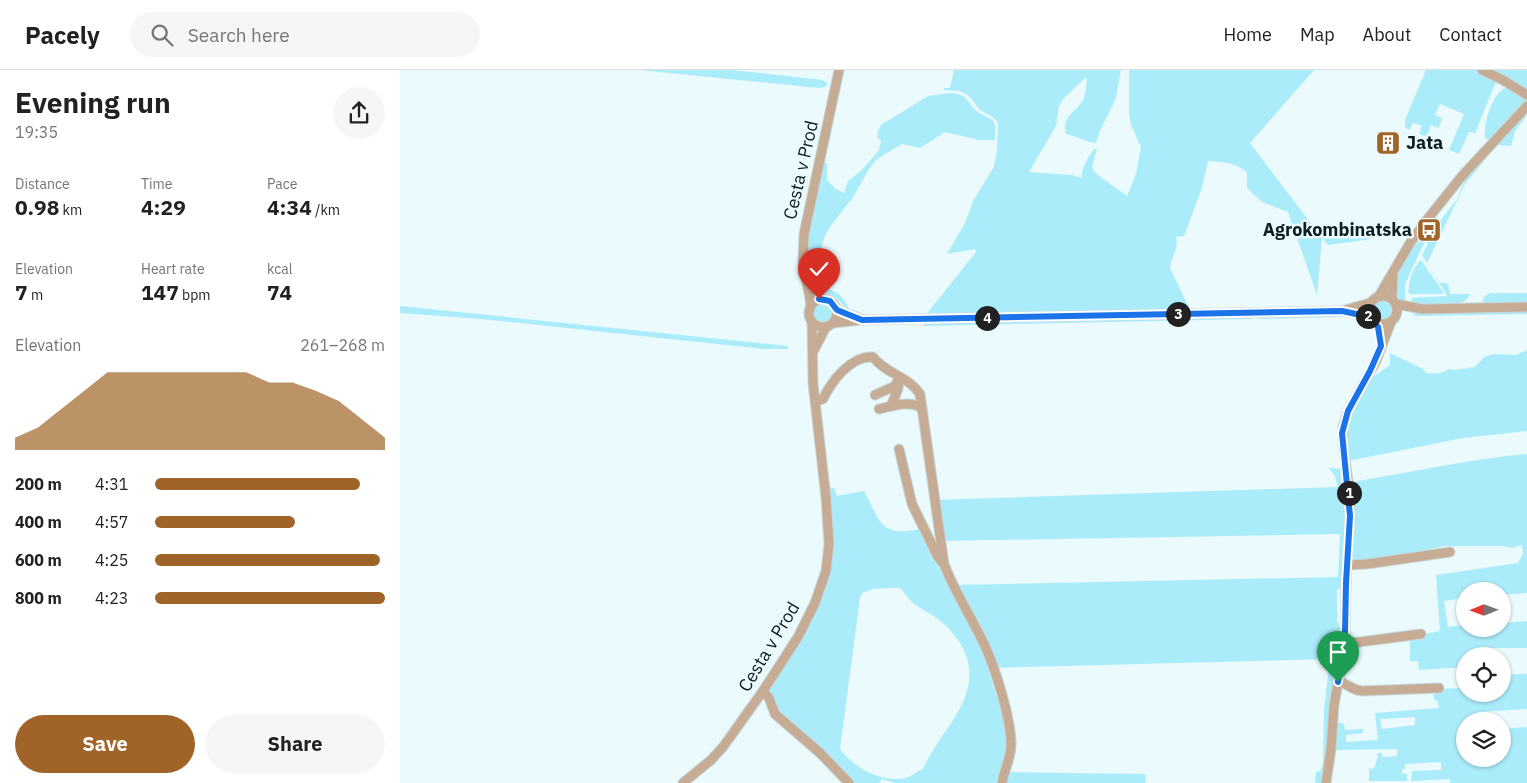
<!DOCTYPE html>
<html lang="en">
<head>
<meta charset="utf-8">
<style>
	body { margin:0; font-family:"IBM Plex Sans",sans-serif; background:#f6f6f6; color:#202124; height:100vh; display:flex; flex-direction:column; font-size:19px; white-space:nowrap }
	* { box-sizing:border-box; margin:0 }
	p { font-size:16px; color:#757577 }
	.icon { flex:none; width:28px; height:28px; fill:none; stroke:currentColor; stroke-width:2; stroke-linecap:round; stroke-linejoin:round }
	.map { position:relative; flex:1; overflow:hidden }
	.panel { display:flex; flex-direction:column; background:#fff; width:400px }
	.panel>* { flex:none }
	.needle { width:32px; rotate:269deg }
	.tools { position:absolute; left:1056px; top:512px; display:grid; gap:10px }
	.tools a { display:grid; place-items:center; width:55px; height:55px; border-radius:50%; background:#fff; box-shadow:0 1px 4px #0004; font-size:25px }
	.pin { position:absolute; display:grid; place-items:center; width:42px; height:42px; color:#fff; margin:-51px -21px; border-radius:50% 50% 50% 0; rotate:-45deg; box-shadow:0 0 5px #0007 }
	.pin .icon { rotate:45deg }
	.km { position:absolute; width:25px; height:25px; margin:-12px; border-radius:50%; background:#222; color:#fff; font-size:14px; line-height:25px; text-align:center }
	.round { display:grid; place-items:center; flex:none; width:52px; height:52px; border-radius:26px; background:#f6f6f6 }
	.head { display:flex; align-items:center; justify-content:space-between; height:85px; padding:0 15px }
	h1 { font-size:28px; font-weight:700; line-height:38px }
	.figures { display:grid; grid-template-columns:repeat(3,1fr); gap:8px; height:85px; padding:5px 15px }
	.figures div { display:grid; align-content:center }
	.figures b { font-size:21px; font-weight:700 }
	.figures small { font-size:14px; font-weight:400 }
	.figures p { font-size:14px }
	.chart { height:140px; padding:10px 15px }
	.chart p { display:flex; justify-content:space-between }
	.chart svg { width:100%; height:90px; margin-top:5px; fill:#a16428; opacity:.7 }
	.primary-button { display:flex; gap:10px; margin-top:auto; padding:10px 15px }
	.primary-button a { flex:1; height:58px; border-radius:30px; background:#a16428; color:#fff; font-size:20px; font-weight:700; line-height:58px; text-align:center }
	.primary-button a+a { background:#f6f6f6; color:#202124 }
	ul { padding:0 15px; list-style:none; font-size:16px }
	li { display:grid; grid-template-columns:80px 60px 1fr; align-items:center; height:38px }
	li i { height:12px; border-radius:6px; background:#a16428 }
	header { display:flex; align-items:center; gap:30px; box-sizing:border-box; height:70px; padding:0 25px; background:#fff; border-bottom:1px solid #e0e0e0 }
	header strong { font-size:24px }
	nav { display:flex; gap:28px; margin-inline-start:auto; font-size:18px }
	.search { width:350px; height:45px; background:#f6f6f6; display:flex; align-items:center; gap:12px; box-sizing:border-box; padding:0 18px; border-radius:28px; color:#757577; font-size:19px }
	main { display:flex; flex:1; min-height:0 }
	.map>svg:first-child { display:block }
	.green { fill:#abecfb; fill-rule:evenodd }
	.lines { fill:none; stroke-linecap:round; stroke-linejoin:round }
	.minor-casing { stroke:#c7d7da; stroke-width:11 }
	.minor { stroke:#c7ac95; stroke-width:9 }
	.route-casing { stroke:#fff; stroke-width:10 }
	.route { stroke:#1a73e8; stroke-width:6 }
	.labels { text-anchor:middle; stroke-width:5; stroke-linejoin:round; paint-order:stroke }
	.poi-label { font-size:18px; font-weight:bold; fill:#0e1d20; stroke:#eafafd; text-anchor:start }
	.street-label { font-size:18px; fill:#0e1d20; stroke:#eafafd }
</style>
</head>
<body>
<header>
<strong>Pacely</strong>
<div class="search"><svg class="icon" aria-label="search" viewBox="0 0 24 24"><circle cx="10" cy="10" r="6"/><path d="M15 15l6 6"/></svg>Search here</div>
<nav><a>Home</a><a>Map</a><a>About</a><a>Contact</a></nav>
</header>
<main>
<section class="panel">
<div class="head"><div><h1>Evening run</h1><p>19:35</p></div><a class="round"><svg class="icon" aria-label="share" viewBox="0 0 24 24"><path d="M12 15V3M7 8l5-5 5 5M5 13v7h14v-7"/></svg></a></div>
<div class="figures">
<div><p>Distance</p><b>0.98<small> km</small></b></div>
<div><p>Time</p><b>4:29</b></div>
<div><p>Pace</p><b>4:34<small> /km</small></b></div>
</div>
<div class="figures">
<div><p>Elevation</p><b>7<small> m</small></b></div>
<div><p>Heart rate</p><b>147<small> bpm</small></b></div>
<div><p>kcal</p><b>74</b></div>
</div>
<div class="chart"><p><span>Elevation</span>261–268 m</p>
<svg viewBox="0 0 160 44" preserveAspectRatio="none"><path d="M0 44V38L10 33L20 24L30 15L40 6L50 6L60 6L70 6L80 6L90 6L100 6L110 11L120 11L130 15L140 20L150 29L160 38V44z"/></svg>
</div>
<ul>
<li><b>200 m</b>4:31<i style="width:89%"></i></li>
<li><b>400 m</b>4:57<i style="width:61%"></i></li>
<li><b>600 m</b>4:25<i style="width:98%"></i></li>
<li><b>800 m</b>4:23<i style="width:100%"></i></li>
</ul>
<div class="primary-button"><a>Save</a><a>Share</a></div>
</section>
<div class="map">
<svg width="1127" height="713" viewBox="0 0 1127 713">
	<rect width="100%" height="100%" fill="#eafafd"/>
	<g class="green">
		<polygon points="239,0 332,0 423,10 428,14 425,17 419,18"/>
		<path d="M554 0H721L716 28 699 63 696 73C685 72 677 66 666 64 662 44 675 44 683 30 686 24 686 15 687 9L685 8 663 29 659 36 656 56 629 102 672 105 681 108C683 97 687 88 694 79H697L692 97 695 103 727 126 736 104 741 77 731 55 729 41V0H914L850 73 922 168 947 167 968 162 983 161 984 165 965 170 928 175 922 168 917 225 888 142 862 132 847 118V102C834 92 824 92 808 91L802 118 784 166 776 167C779 178 771 187 770 198L790 240 525 246 576 182 575 179 547 184 565 153 574 129 594 97 597 80 598 54 596 50 591 46 580 40 568 25 559 21 544 20V18H550Z"/>
		<polygon points="1026,0 1077,0 1097,9 1075,63 1069,62 1059,84 1049,80 1064,44 1040,34 1035,45 1042,48 1039,58 1031,55 1027,67 1019,64 1022,56 1013,53 1009,60 1005,57 1005,50"/>
		<polygon points="1091,0 1127,0 1127,22"/>
		<path d="M1106 18 1111 19 1124 27 1126 33 1090 70 1085 68C1083 55 1092 22 1106 18Z"/>
		<path d="M551 23C570 25 566 33 579 43 583 45 589 47 593 51 597 55 595 64 595 70H579L545 62 520 78 502 74 477 89 469 99 451 131 449 132C432 156 414 169 424 202 425 208 424 212 428 217 431 221 434 221 438 224 443 227 447 234 449 239L444 236 435 227 422 221 411 201 406 183 408 166 424 91 427 94V110L436 119 444 123 448 111 462 100 479 80 481 71 478 68 477 63 481 55 528 26Z"/>
		<path d="M1127 42V45L1115 61 1111 76 1097 75 1065 114 1027 193 1039 212 1048 214 1050 224H1070C1065 240 1026 236 1011 234L1012 228 1047 226 1022 185 1037 155 1057 129 1065 110Z"/>
		<polygon points="1021,169 1025,171 1005,214 1005,233 999,231 995,225 997,206 1007,185"/>
		<path d="M1021 190 1043 222V224H1009C1007 213 1013 197 1021 190Z"/>
		<polygon points="1090,223 1127,223 1127,233 1090,234 1082,231 1085,226"/>
		<circle cx="983" cy="240" r="9"/>
		<circle cx="423" cy="243" r="9"/>
		<polygon points="0,236 388,276 388,279 365,279 81,249 0,243"/>
		<polygon points="1127,240 1127,244 1016,246 1012,244 1020,243"/>
		<path d="M940 244C954 247 970 246 977 261L973 260 965 251 945 247 858 249V246Z"/>
		<polygon points="852,246 852,249 524,256 524,253"/>
		<path d="M1127 280V361L1063 368 948 391 946 359 957 329 973 307 990 295V283L1023 299 1026 303C1035 304 1041 304 1049 299L1054 300 1075 297 1084 287 1094 284 1116 285Z"/>
		<path d="M1127 384V523L1103 525 1102 521H1065V528L1044 531 1048 557 1065 555V559H1102L1103 553 1127 551V578H1087L1080 586H1065V597L1019 600 1018 591H1010V567L1040 561 1036 505 1118 493 1123 483 1122 475 1111 478 1104 476H1044L976 491H951L955 453 952 412C1010 403 1068 389 1127 384Z"/>
		<polygon points="929,398 943,399 947,427 943,519 937,519 937,549 941,562 923,713 915,713 916,702 920,701 923,693 924,639 930,589 591,598 552,515 938,507 940,464 539,471 534,430 938,417 935,406"/>
		<path d="M427 417 434 418 437 426 464 421C480 450 479 468 520 459L532 486 541 498 548 516 580 576 585 589 602 643 609 674 600 713H495L482 709 479 713H452L384 654 367 621 427 505ZM489 518H500C504 522 508 528 512 532 520 539 530 543 538 549 569 574 579 604 559 640 548 660 532 678 523 699 516 701 513 706 506 708 481 713 454 698 440 679L460 528 462 523 473 519Z"/>
		<path d="M1127 604V639L1077 642 1074 651H1065V689H1102L1103 659 1127 657V713H1050V709L1011 711 1012 701 1041 700V692L1005 694V699L1002 700V703L1007 704V711H969V699L974 698 978 687 977 683H982V687L997 686V679L936 680 938 652 944 654 945 660 963 659V663L946 665V672L978 670 975 643 1039 638 1038 632 1034 629V624L1037 619H1039L1065 618V624H1102L1103 605ZM1015 647V655L982 659 980 649Z"/>
		<polygon points="606,702 745,704 746,713 603,713"/>
	</g>
	<g class="lines">
		<defs>
			<g id="minor">
				<polyline points="1082,0 1103,10 1127,25"/>
				<circle cx="983" cy="240" r="14"/>
				<polyline points="979,226 1010,173 1030,146 1062,106 1127,36"/>
				<polyline points="992,228 993,204"/>
				<circle cx="423" cy="243" r="14"/>
				<polyline points="996,234 1022,239 1127,237"/>
				<polyline points="411,235 403,190 404,164 439,0"/>
				<polyline points="437,240 461,249"/>
				<polyline points="945,240 970,233"/>
				<polyline points="433,253 461,250 942,241 970,247"/>
				<polyline points="414,280 426,257"/>
				<polyline points="475,325 495,316 500,307"/>
				<path d="M416 331 423 329C431 312 451 285 473 287 486 304 508 306 520 324L544 494C555 523 572 548 585 576 596 601 610 646 611 672 612 687 604 699 602 713"/>
				<polyline points="491,336 498,319 499,311"/>
				<path d="M479 339C493 336 510 330 522 338"/>
				<polyline points="499,379 512,434 538,487 542,492"/>
				<polyline points="947,495 967,494 1050,482"/>
				<polyline points="944,574 1021,564"/>
				<path d="M938 612C949 613 950 620 962 621L1039 618"/>
				<polyline points="363,621 369,628 375,644 420,683 449,713"/>
				<polyline points="283,713 311,690 323,677 363,621 398,567 415,533 426,501 429,474 426,428 413,313 412,253"/>
				<polyline points="926,713 931,679 934,635 942,590 945,562 946,513 950,446 949,418 943,375 943,357 948,341 976,291 991,252"/>
			</g>
		</defs>
		<use href="#minor" class="minor-casing"/>
		<use href="#minor" class="minor"/>
	</g>
	<g class="lines">
		<defs>
			<polyline id="route" points="419,229 430,231 437,240 462,250 942,241 970,247 978,257 981,276 970,301 948,341 942,363 950,446 946,513 945,562 938,612"/>
		</defs>
		<use href="#route" class="route-casing"/>
		<use href="#route" class="route"/>
	</g>
	<defs>
		<symbol id="building-square" viewBox="-11 -11 22 22"><rect x="-9" y="-9" width="18" height="18" rx="4" fill="#a16428" stroke="#eafafd"/><path d="M-4-6H4V6H1V3H-1V6H-4ZM-2.5-4.3h1.7v1.8h-1.7ZM.8-4.3h1.7v1.8H.8ZM-2.5-1h1.7V.8h-1.7ZM.8-1h1.7V.8H.8Z" fill="#fff"/></symbol>
		<symbol id="bus-square" viewBox="-11 -11 22 22"><rect x="-9" y="-9" width="18" height="18" rx="4" fill="#a16428" stroke="#eafafd"/><path d="M-5-6H5V4H4V6H2V4H-2V6H-4V4H-5ZM-3.5-4V0h7V-4ZM-3.5 1.2v1.5H-2V1.2ZM2 1.2v1.5H3.5V1.2Z" fill="#fff"/></symbol>
	</defs>
	<g fill-rule="evenodd">
		<use href="#building-square" x="974" y="59" width="28" height="28"/>
		<use href="#bus-square" x="1015" y="146" width="28" height="28"/>
	</g>
	<g class="labels">
		<g class="poi-label">
			<text x="1006" y="79">Jata</text>
			<text x="1012" y="166" text-anchor="end">Agrokombinatska</text>
		</g>
		<g class="street-label">
			<text transform="translate(401 100) rotate(-77)" y="6">Cesta v Prod</text>
			<text transform="translate(369 577) rotate(-59)" y="6">Cesta v Prod</text>
		</g>
	</g>
</svg>
<div class="tools">
<a><svg class="needle" viewBox="-14 -14 28 28"><path d="M0-13l5 13h-10z" fill="#e53935"/><path d="M0 13l5-13h-10z" fill="#757577"/></svg></a>
<a><svg class="icon" aria-label="locate" viewBox="0 0 24 24"><circle cx="12" cy="12" r="6"/><path d="M12 2v4M12 18v4M2 12h4M18 12h4"/></svg></a>
<a><svg class="icon" aria-label="layers" viewBox="0 0 24 24"><path d="M12 4l9 5-9 5-9-5zM3 14l9 5 9-5"/></svg></a>
</div>
<div class="pin" style="left:938px;top:612px;background:#1e9e55"><svg class="icon" aria-label="arrive" viewBox="0 0 24 24"><path d="M6 21V4h12l-3 4 3 4H6"/></svg></div>
<div class="pin" style="left:419px;top:229px;background:#d93025"><svg class="icon" aria-label="check" viewBox="0 0 24 24"><path d="M5 12l5 5 9-10"/></svg></div>
<b class="km" style="left:949px;top:423px">1</b>
<b class="km" style="left:968px;top:246px">2</b>
<b class="km" style="left:778px;top:244px">3</b>
<b class="km" style="left:587px;top:248px">4</b>
</div>
</main>
</body>
</html>
